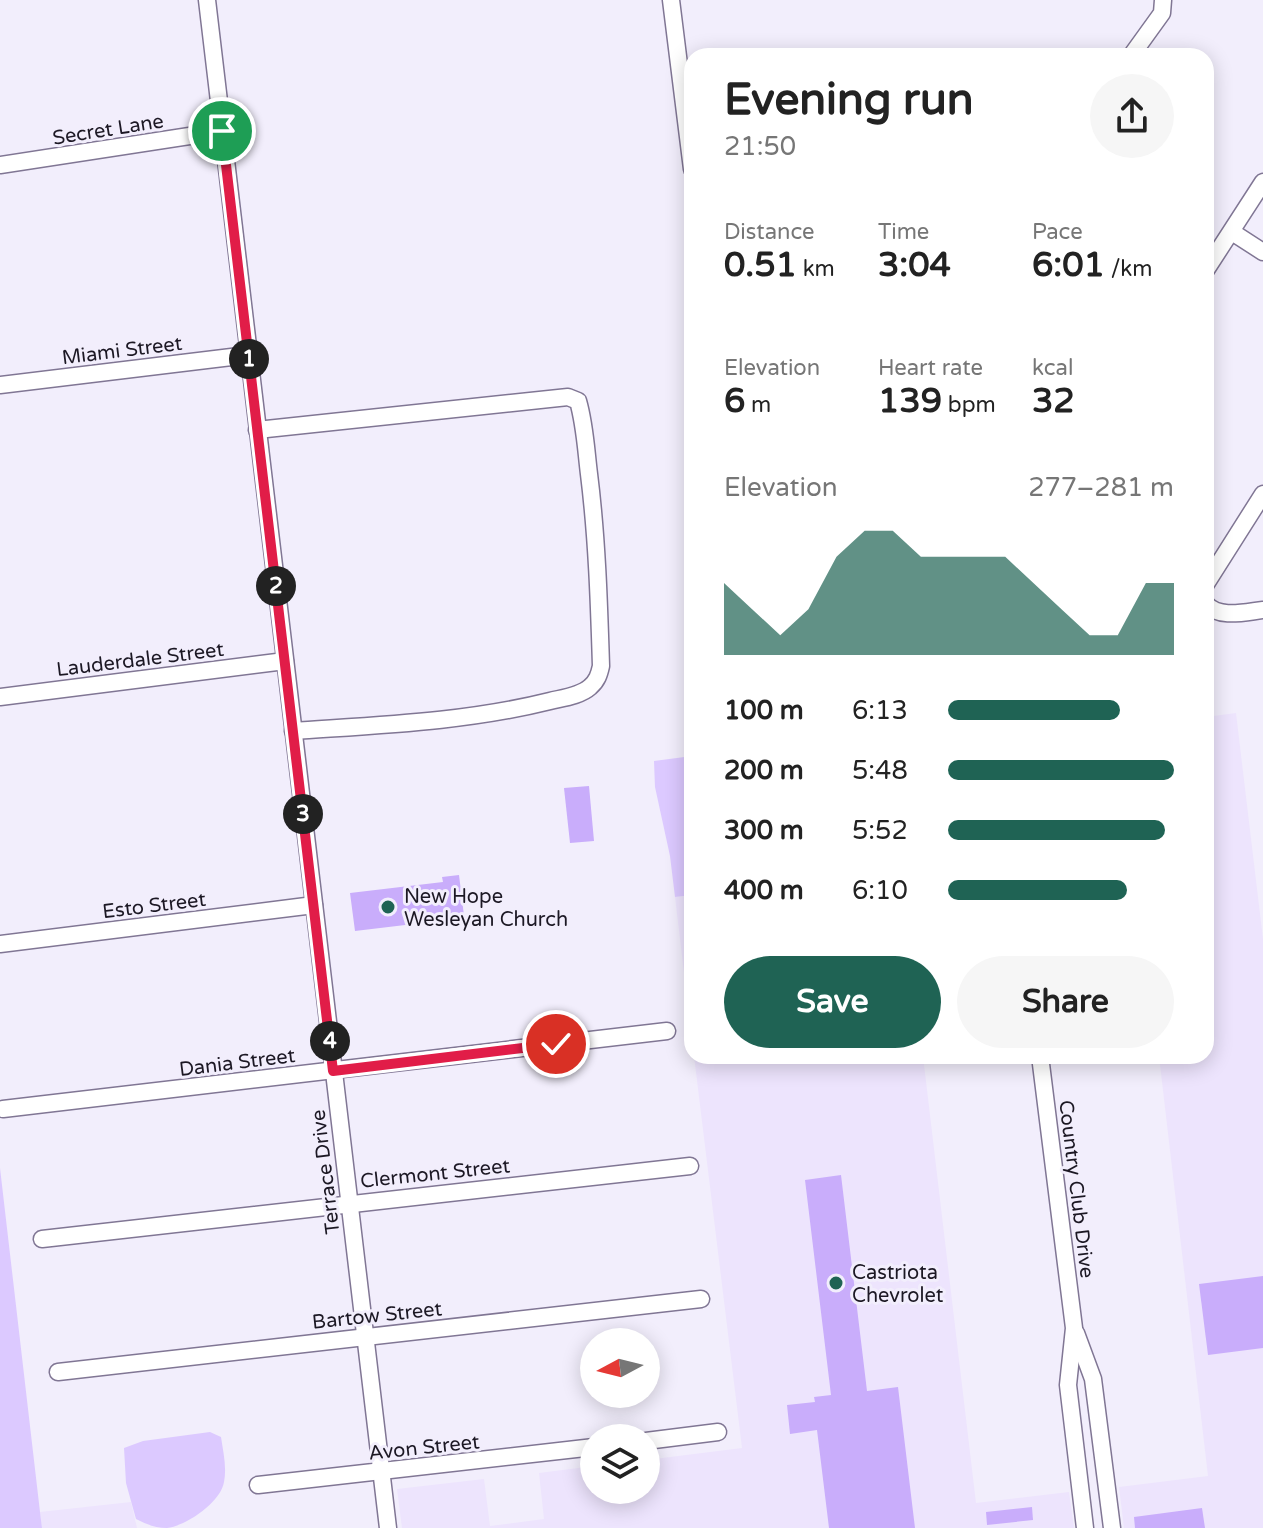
<!DOCTYPE html>
<html lang="en">
<head>
<meta charset="utf-8">
<style>
	body { margin:0; font-family:"Varela Round",sans-serif; background:#f6f6f6; color:#222; height:100vh; display:flex; flex-direction:column; font-size:30px; white-space:nowrap }
	* { box-sizing:border-box; margin:0 }
	p { font-size:26px; color:#767676 }
	.icon { flex:none; width:44px; height:44px; fill:none; stroke:currentColor; stroke-width:2; stroke-linecap:round; stroke-linejoin:round }
	.map { position:relative; flex:1; overflow:hidden }
	.drawer { position:absolute; left:684px; top:48px; width:530px; height:1016px; display:flex; flex-direction:column; background:#fff; border-radius:24px; box-shadow:0 4px 20px #0003 }
	.drawer>* { flex:none }
	.needle { width:52px; rotate:263deg }
	.buttons { position:absolute; left:580px; top:1328px; display:grid; gap:16px }
	.buttons a { display:grid; place-items:center; width:80px; height:80px; border-radius:50%; background:#fff; box-shadow:0 4px 20px #0003; font-size:40px }
	.pin { position:absolute; display:grid; place-items:center; width:68px; height:68px; color:#fff; margin:-34px; border:4px solid #fff; border-radius:50%; box-shadow:0 2px 8px #0007 }
	.km { position:absolute; width:40px; height:40px; margin:-20px; border-radius:50%; background:#222; color:#fff; font-size:22px; line-height:40px; text-align:center }
	.round { display:grid; place-items:center; flex:none; width:84px; height:84px; border-radius:42px; background:#f6f6f6 }
	.head { display:flex; align-items:center; justify-content:space-between; height:136px; padding:0 40px }
	h1 { font-size:44px; font-weight:700; line-height:60px }
	.stats { display:grid; grid-template-columns:repeat(3,1fr); gap:12px; height:136px; padding:8px 40px }
	.stats div { display:grid; align-content:center }
	.stats b { font-size:34px; font-weight:700 }
	.stats small { font-size:22px; font-weight:400 }
	.stats p { font-size:22px }
	.chart { height:224px; padding:16px 40px }
	.chart p { display:flex; justify-content:space-between }
	.chart svg { width:100%; height:144px; margin-top:8px; fill:#1f6354; opacity:.7 }
	.action { display:flex; gap:16px; margin-top:auto; padding:16px 40px }
	.action a { flex:1; height:92px; border-radius:48px; background:#1f6354; color:#fff; font-size:32px; font-weight:700; line-height:92px; text-align:center }
	.action a+a { background:#f6f6f6; color:#222 }
	ul { padding:0 40px; list-style:none; font-size:26px }
	li { display:grid; grid-template-columns:128px 96px 1fr; align-items:center; height:60px }
	li i { height:20px; border-radius:10px; background:#1f6354 }
	.map>svg:first-child { display:block }
	.built { fill:#ede4fd }
	.green { fill:#dcc9ff }
	.building { fill:#c9adfb }
	.lines { fill:none; stroke-linecap:round; stroke-linejoin:round }
	.street-casing { stroke:#807694; stroke-width:19 }
	.street { stroke:#fff; stroke-width:16 }
	.route-casing { stroke:#fff; stroke-width:16 }
	.route { stroke:#e11d48; stroke-width:10 }
	.poi-dot { fill:#1f6354; stroke:#f2eefc; stroke-width:3 }
	.labels { text-anchor:middle; stroke-width:6; stroke-linejoin:round; paint-order:stroke }
	.street-label { font-size:20px; fill:#1c1824; stroke:#f2eefc }
	.poi-label { font-size:20px; fill:#1c1824; stroke:#f2eefc; text-anchor:start }
</style>
</head>
<body>
<div class="map">
<svg width="1263" height="1528" viewBox="0 0 1263 1528">
	<rect width="100%" height="100%" fill="#f2eefc"/>
	<g class="built">
		<polygon points="1236,713 1263,939 1263,1528 1124,1528 1119,1487 1208,1476 1159,1056 1206,1056 1206,717"/>
		<polygon points="692,895 692,1040 675,897"/>
		<polygon points="694,1056 923,1056 976,1503 1069,1492 1074,1528 402,1528 397,1489 484,1479 490,1526 544,1519 539,1473 594,1466 594,1490 646,1490 646,1460 742,1448"/>
		<polygon points="131,1502 137,1528 42,1528 40,1512"/>
	</g>
	<g class="green">
		<polygon points="692,756 692,895 675,897 670,856 655,787 654,761"/>
		<polygon points="0,1168 40,1512 42,1528 0,1528"/>
		<path d="M210 1432 221 1437C223 1451 227 1467 224 1482 221 1502 186 1526 167 1528 155 1528 146 1524 136 1519L126 1483 124 1448 143 1441Z"/>
	</g>
	<g class="building">
		<polygon points="589,786 594,841 570,843 564,788"/>
		<polygon points="459,875 465,924 448,925 447,920 355,931 350,893 443,882 442,877"/>
		<polygon points="841,1175 867,1391 898,1387 915,1528 829,1528 817,1430 790,1434 787,1405 815,1402 814,1397 831,1395 805,1180"/>
		<polygon points="1263,1276 1263,1348 1208,1355 1199,1284"/>
		<polygon points="1032,1507 1033,1520 987,1525 986,1512"/>
		<polygon points="1202,1508 1205,1528 1135,1528 1134,1517"/>
	</g>
	<g class="lines">
		<defs>
			<g id="street">
				<polyline points="207,0 388,1528"/>
				<polyline points="671,0 692,169"/>
				<polyline points="1131,56 1162,13 1163,0"/>
				<polyline points="0,165 222,131"/>
				<polyline points="1232,232 1263,252"/>
				<polyline points="1206,270 1263,182"/>
				<polyline points="0,385 248,355"/>
				<path d="M257 430 568 397 578 401C585 425 586 450 589 474 597 538 599 602 601 666 599 675 597 681 590 687 580 696 562 698 550 701 466 722 379 725 293 731"/>
				<polyline points="1206,584 1263,494"/>
				<path d="M1206 604C1219 619 1245 612 1263 610"/>
				<polyline points="0,697 285,661"/>
				<polyline points="0,944 314,905"/>
				<polyline points="1040,1056 1074,1328 1068,1385 1085,1528"/>
				<polyline points="3,1109 667,1031"/>
				<polyline points="42,1239 690,1166"/>
				<polyline points="1076,1333 1093,1379 1112,1528"/>
				<polyline points="58,1372 701,1299"/>
				<polyline points="646,1441 718,1432"/>
				<polyline points="258,1485 594,1447"/>
			</g>
		</defs>
		<use href="#street" class="street-casing"/>
		<use href="#street" class="street"/>
	</g>
	<g class="lines">
		<defs>
			<polyline id="route" points="222,131 333,1071 556,1044"/>
		</defs>
		<use href="#route" class="route-casing"/>
		<use href="#route" class="route"/>
	</g>
	<g class="poi-dot">
		<circle cx="388" cy="907" r="8"/>
		<circle cx="836" cy="1283" r="8"/>
	</g>
	<g class="labels">
		<g class="street-label">
			<text transform="translate(108 129) rotate(-9)" y="7">Secret Lane</text>
			<text transform="translate(122 350) rotate(-7)" y="7">Miami Street</text>
			<text transform="translate(140 659) rotate(-7)" y="7">Lauderdale Street</text>
			<text transform="translate(154 905) rotate(-7)" y="7">Esto Street</text>
			<text transform="translate(237 1062) rotate(-7)" y="7">Dania Street</text>
			<text transform="translate(325 1172) rotate(-97)" y="7">Terrace Drive</text>
			<text transform="translate(435 1173) rotate(-6)" y="7">Clermont Street</text>
			<text transform="translate(1077 1189) rotate(83)" y="7">Country Club Drive</text>
			<text transform="translate(377 1315) rotate(-6)" y="7">Bartow Street</text>
			<text transform="translate(424 1447) rotate(-6)" y="7">Avon Street</text>
		</g>
		<g class="poi-label">
			<text x="404" y="903">New Hope<tspan x="404" dy="23">Wesleyan Church</tspan></text>
			<text x="852" y="1279">Castriota<tspan x="852" dy="23">Chevrolet</tspan></text>
		</g>
	</g>
</svg>
<div class="buttons">
<a><svg class="needle" viewBox="-14 -14 28 28"><path d="M0-13l5 13h-10z" fill="#e53935"/><path d="M0 13l5-13h-10z" fill="#767676"/></svg></a>
<a><svg class="icon" aria-label="layers" viewBox="0 0 24 24"><path d="M12 4l9 5-9 5-9-5zM3 14l9 5 9-5"/></svg></a>
</div>
<div class="pin" style="left:222px;top:131px;background:#1e9e55"><svg class="icon" aria-label="arrive" viewBox="0 0 24 24"><path d="M6 21V4h12l-3 4 3 4H6"/></svg></div>
<div class="pin" style="left:556px;top:1044px;background:#d93025"><svg class="icon" aria-label="check" viewBox="0 0 24 24"><path d="M5 12l5 5 9-10"/></svg></div>
<b class="km" style="left:249px;top:359px">1</b>
<b class="km" style="left:276px;top:586px">2</b>
<b class="km" style="left:303px;top:814px">3</b>
<b class="km" style="left:330px;top:1041px">4</b>
<section class="drawer">
<div class="head"><div><h1>Evening run</h1><p>21:50</p></div><a class="round"><svg class="icon" aria-label="share" viewBox="0 0 24 24"><path d="M12 15V3M7 8l5-5 5 5M5 13v7h14v-7"/></svg></a></div>
<div class="stats">
<div><p>Distance</p><b>0.51<small> km</small></b></div>
<div><p>Time</p><b>3:04</b></div>
<div><p>Pace</p><b>6:01<small> /km</small></b></div>
</div>
<div class="stats">
<div><p>Elevation</p><b>6<small> m</small></b></div>
<div><p>Heart rate</p><b>139<small> bpm</small></b></div>
<div><p>kcal</p><b>32</b></div>
</div>
<div class="chart"><p><span>Elevation</span>277–281 m</p>
<svg viewBox="0 0 160 44" preserveAspectRatio="none"><path d="M0 44V22L10 30L20 38L30 30L40 14L50 6L60 6L70 14L80 14L90 14L100 14L110 22L120 30L130 38L140 38L150 22L160 22V44z"/></svg>
</div>
<ul>
<li><b>100 m</b>6:13<i style="width:76%"></i></li>
<li><b>200 m</b>5:48<i style="width:100%"></i></li>
<li><b>300 m</b>5:52<i style="width:96%"></i></li>
<li><b>400 m</b>6:10<i style="width:79%"></i></li>
</ul>
<div class="action"><a>Save</a><a>Share</a></div>
</section>
</div>
</body>
</html>
